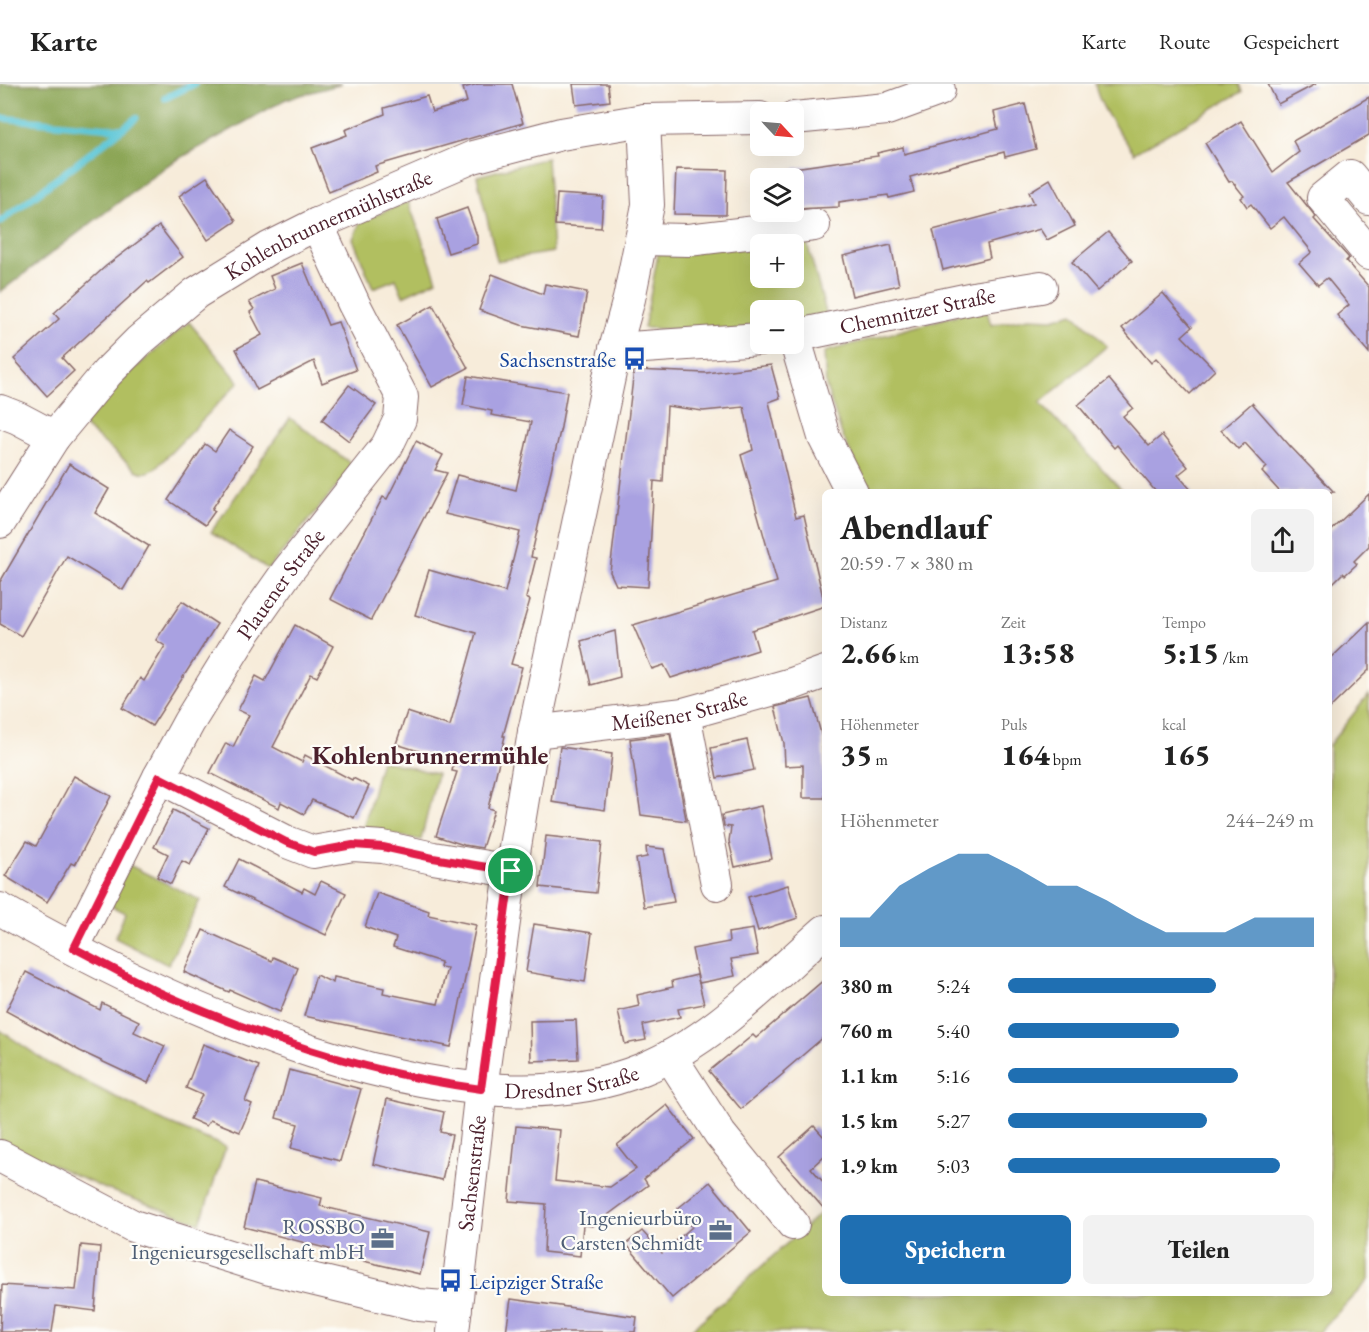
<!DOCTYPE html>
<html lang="de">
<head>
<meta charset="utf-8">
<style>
	body { margin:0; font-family:"EB Garamond",serif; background:#f2f2f2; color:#222; height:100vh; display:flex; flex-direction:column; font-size:22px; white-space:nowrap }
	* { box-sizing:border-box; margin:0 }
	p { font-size:20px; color:#767676 }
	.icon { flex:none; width:33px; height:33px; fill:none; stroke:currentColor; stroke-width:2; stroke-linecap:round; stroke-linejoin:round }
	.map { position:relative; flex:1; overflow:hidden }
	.details { position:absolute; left:822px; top:405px; width:510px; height:807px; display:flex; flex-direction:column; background:#fff; border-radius:9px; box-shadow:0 6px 24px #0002 }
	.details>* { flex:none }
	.needle { width:39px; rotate:116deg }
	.buttons { position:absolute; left:750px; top:18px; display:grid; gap:12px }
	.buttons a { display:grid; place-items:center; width:54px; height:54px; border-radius:9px; background:#fff; box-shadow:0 6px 24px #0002; font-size:30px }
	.pin { position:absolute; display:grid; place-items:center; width:51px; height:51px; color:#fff; margin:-26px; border:3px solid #fff; border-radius:50%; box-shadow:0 2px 6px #0007 }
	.round { display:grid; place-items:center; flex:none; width:63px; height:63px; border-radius:9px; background:#f2f2f2 }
	.overview { display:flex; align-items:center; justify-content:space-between; height:102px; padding:0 18px }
	h1 { font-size:33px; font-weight:800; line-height:45px }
	.metrics { display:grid; grid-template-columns:repeat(3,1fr); gap:9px; height:102px; padding:6px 18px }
	.metrics div { display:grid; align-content:center }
	.metrics b { font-size:30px; font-weight:800 }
	.metrics small { font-size:16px; font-weight:400 }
	.metrics p { font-size:16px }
	.chart { height:168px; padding:12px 18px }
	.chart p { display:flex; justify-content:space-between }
	.chart svg { width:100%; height:108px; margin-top:6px; fill:#1f6fb2; opacity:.7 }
	.action { display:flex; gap:12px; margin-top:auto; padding:12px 18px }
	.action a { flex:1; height:69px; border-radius:9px; background:#1f6fb2; color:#fff; font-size:24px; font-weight:800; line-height:69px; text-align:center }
	.action a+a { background:#f2f2f2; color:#222 }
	ul { padding:0 18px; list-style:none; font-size:20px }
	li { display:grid; grid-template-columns:96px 72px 1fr; align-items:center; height:45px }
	li i { height:15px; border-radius:8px; background:#1f6fb2 }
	header { display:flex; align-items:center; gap:36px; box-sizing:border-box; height:84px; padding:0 30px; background:#fff; border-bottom:2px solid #e0e0e0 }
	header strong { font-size:28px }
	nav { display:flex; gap:33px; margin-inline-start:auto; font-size:21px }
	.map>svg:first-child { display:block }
	.green { fill:#b1bf61; stroke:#7e6f46; stroke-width:1.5; fill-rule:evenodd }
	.forest { fill:#8ca657; stroke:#6b6241; stroke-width:1.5 }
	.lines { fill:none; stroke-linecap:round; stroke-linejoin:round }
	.stream { stroke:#5cc6d7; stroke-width:7 }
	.building { fill:#a9a1e1 }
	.minor-casing { stroke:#876768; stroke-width:34 }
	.minor { stroke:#fff; stroke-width:32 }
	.route-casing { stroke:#fff; stroke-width:12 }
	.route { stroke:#e11d48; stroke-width:8 }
	.labels { text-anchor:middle; stroke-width:4.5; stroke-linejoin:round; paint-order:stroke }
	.street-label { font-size:22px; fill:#4a1f2b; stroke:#fdfcf7 }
	.transit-label { font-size:22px; fill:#164399; stroke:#fdfcf7; text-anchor:end }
	.service-label { font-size:22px; fill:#4e5e75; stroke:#fdfcf7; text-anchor:end }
	.quarter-label { font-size:26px; font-weight:bold; fill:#4a1f2b; stroke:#fdfcf7 }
</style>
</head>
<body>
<header>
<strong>Karte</strong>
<nav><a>Karte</a><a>Route</a><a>Gespeichert</a></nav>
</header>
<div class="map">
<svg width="1369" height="1248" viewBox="0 0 1369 1248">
	<rect width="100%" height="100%" fill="#fdfcf7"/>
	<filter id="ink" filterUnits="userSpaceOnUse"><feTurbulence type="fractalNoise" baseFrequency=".0167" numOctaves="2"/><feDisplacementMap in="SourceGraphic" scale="12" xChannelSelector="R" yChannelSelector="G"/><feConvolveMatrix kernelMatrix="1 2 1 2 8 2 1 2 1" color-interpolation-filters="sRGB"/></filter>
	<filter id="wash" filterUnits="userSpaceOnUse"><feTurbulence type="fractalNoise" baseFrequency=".008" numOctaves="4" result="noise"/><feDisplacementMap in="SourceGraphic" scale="24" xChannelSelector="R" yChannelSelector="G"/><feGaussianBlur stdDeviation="1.35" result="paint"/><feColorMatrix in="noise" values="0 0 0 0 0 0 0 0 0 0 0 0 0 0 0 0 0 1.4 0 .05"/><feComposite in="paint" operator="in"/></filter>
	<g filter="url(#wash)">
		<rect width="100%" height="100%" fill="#f7ecda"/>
		<g class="green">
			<path d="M1095 0H1239L1242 8 1134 69C1120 48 1099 25 1095 0Z"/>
			<polygon points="547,74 553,168 497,177 477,92"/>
			<polygon points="408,117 437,196 403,212 396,195 373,204 353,155 360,138"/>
			<path d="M805 151 827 232 794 241V226H760V244L729 248 644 244 659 165ZM760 160H794V194H760Z"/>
			<polygon points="986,223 991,241 1029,234 1053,235 1073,229 1107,262 1040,319 1124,408 868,408 841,348 826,302 824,268"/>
			<path d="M189 238 239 298 156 384C149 389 144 390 136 386L83 341 126 292Z"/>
			<polygon points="290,334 354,382 268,485 211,448"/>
			<polygon points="1369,610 1369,1196 1319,1248 689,1248 825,1125 825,1209 1329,1209 1329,661"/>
			<polygon points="381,676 437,690 421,756 363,745"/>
			<polygon points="129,781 200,816 168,881 115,854 125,829 109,821"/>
			<polygon points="0,946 50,980 165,1038 226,1063 200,1139 103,1104 0,1057"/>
		</g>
		<polygon class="forest" points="0,0 342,0 286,15 168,81 0,208"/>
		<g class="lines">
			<g class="stream">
				<polyline points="165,14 194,0"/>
				<polyline points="0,34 122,45 136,34"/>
				<polyline points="0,138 122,45"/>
			</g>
		</g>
		<g id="blocks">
			<g class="building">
				<polygon points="478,0 512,0 523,39 375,82 377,88 329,108 312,64 347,51 345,46 385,30 384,24 427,12 432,28 467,18 463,4"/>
				<polygon points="573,0 608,0 610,17 576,21"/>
				<polygon points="1268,0 1316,0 1278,20"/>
				<polygon points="1369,13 1369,51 1288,98 1316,133 1314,135 1349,174 1346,177 1369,203 1369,269 1337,231 1349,221 1327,194 1318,201 1299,179 1312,168 1284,133 1270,144 1251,120 1247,123 1241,114 1244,112 1232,97 1229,98 1205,59 1241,37 1273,88 1299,68 1293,57"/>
				<polygon points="1025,20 1036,65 1005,73 1004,68 910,93 914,108 889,114 888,111 839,118 839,123 794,125 794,84 878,72 877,69 903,63 904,70 998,45 994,28"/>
				<polygon points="676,85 727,86 726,131 674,130"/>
				<polygon points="207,93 236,137 208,156 179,112"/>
				<polygon points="1050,95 1075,142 1047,156 1040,145 987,160 990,174 943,186 933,146 1034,119 1029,108"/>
				<polygon points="557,110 603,113 601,144 555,141"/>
				<polygon points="467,124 477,152 477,160 448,169 437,135"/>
				<polygon points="159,142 183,173 149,199 147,197 62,274 74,287 47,312 14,275 59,235 54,229 106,182"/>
				<polygon points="1108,148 1132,177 1097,207 1072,178"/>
				<polygon points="891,161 899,201 852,212 843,172"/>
				<polygon points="302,179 328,241 338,238 356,286 322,299 314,277 257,306 236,265 262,251 250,228 254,225 249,218 275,205 270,192"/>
				<polygon points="492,190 543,210 545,200 587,208 579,252 521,241 479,226"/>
				<polygon points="1163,209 1192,243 1182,252 1215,286 1190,310 1156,274 1151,279 1122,244"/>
				<polygon points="433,221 468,284 432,303 397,241"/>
				<polygon points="771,281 780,314 769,318 796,433 804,431 825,522 752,546 758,566 671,594 664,581 652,585 633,541 777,498 741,371 753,366 744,323 703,327 667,322 663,398 654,397 648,503 616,501 610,488 634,286 706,289"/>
				<polygon points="468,292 567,308 561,343 531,473 536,474 526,514 530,516 511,580 522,583 503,652 505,652 488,724 494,726 482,764 464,761 436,752 457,688 452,687 454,678 396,660 407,628 450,642 476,549 415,531 429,486 505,508 520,448 445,430 457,391 516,406 531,338 491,331 492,327 463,321"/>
				<polygon points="1109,295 1133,324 1123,332 1149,362 1162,351 1188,383 1178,391 1193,408 1156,408 1117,361 1114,364 1078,321"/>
				<polygon points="349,301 376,321 349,357 322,336"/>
				<polygon points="1252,319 1290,362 1334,408 1280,408 1262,388 1267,383 1245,359 1238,365 1221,346"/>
				<polygon points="229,346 253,362 212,425 215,427 205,441 168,416 205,360 215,367"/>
				<polygon points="416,357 443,371 435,386 447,389 371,536 330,515 383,413 387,415"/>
				<polygon points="69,380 109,405 95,429 149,462 123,506 67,472 21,552 0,540 0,498"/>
				<polygon points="1369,410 1369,462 1354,477 1357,480 1345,491 1343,489 1329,503 1329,448"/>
				<polygon points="182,517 217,540 152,642 122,624 140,594 144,597 165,562 156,556"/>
				<polygon points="1369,538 1369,586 1329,625 1329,576"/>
				<polygon points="295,541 333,562 317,593 311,590 273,663 302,678 305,671 352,696 353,694 369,702 354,734 312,716 304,730 281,718 279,724 210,689 226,659 233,663 249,631 238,626 256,592 265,597"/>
				<polygon points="615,547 620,593 591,601 581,557"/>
				<polygon points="811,614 822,653 825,714 803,714 803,681 785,682 784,659 775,623"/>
				<polygon points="670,650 686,735 686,737 641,731 630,655"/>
				<polygon points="747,656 754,686 717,694 711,664"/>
				<polygon points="560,663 612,670 605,726 552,718"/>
				<polygon points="74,692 111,712 75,781 71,779 47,818 5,792 27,757 36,762"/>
				<polygon points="761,722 772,775 735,783 729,757 731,743 724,742 722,731"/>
				<polygon points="173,726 209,744 190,781 182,777 171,800 157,793 168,770 154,763"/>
				<polygon points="546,752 602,758 596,809 540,803"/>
				<polygon points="646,763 664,765 674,818 644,823 636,775 647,773"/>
				<polygon points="239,775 302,808 304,804 315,810 321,797 346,809 326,851 225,803"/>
				<polygon points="788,801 798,834 758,847 748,813"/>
				<polygon points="377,809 429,827 428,831 476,841 451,963 304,932 316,891 333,899 334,893 384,904 383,909 438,920 447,884 440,883 441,878 393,863 396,854 365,843"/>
				<polygon points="534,840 592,849 585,898 526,888"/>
				<polygon points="753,845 758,871 731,875 735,892 699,899 692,865 729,858 728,849"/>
				<polygon points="203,846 272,877 273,873 298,884 280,928 230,906 229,908 184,888"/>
				<polygon points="26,888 100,926 102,919 139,937 134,948 165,962 148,999 80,967 6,927"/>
				<polygon points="697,891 704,920 678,925 680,933 643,941 646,956 625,960 618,927 639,922 637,911 673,903 672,897"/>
				<polygon points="825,895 825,952 783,988 784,989 741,1025 709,987 753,951 756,954"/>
				<polygon points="576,936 578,975 531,977 530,937"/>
				<polygon points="203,960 259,982 245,1017 252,1020 240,1048 210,1036 206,1042 190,1035 202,1011 186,1004"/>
				<polygon points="289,986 361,1005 340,1077 291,1064 298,1040 276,1034"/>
				<polygon points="387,1015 444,1028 440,1048 452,1051 442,1096 373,1080"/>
				<polygon points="667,1021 694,1055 644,1095 648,1101 593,1142 583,1141 580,1172 544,1168 546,1120 509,1117 516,1042 560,1046 555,1097 610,1103 636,1085 617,1061"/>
				<polygon points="814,1042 825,1054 825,1071 811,1084 825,1100 825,1126 779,1073"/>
				<polygon points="255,1098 322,1114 320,1122 430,1148 420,1190 328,1169 329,1165 244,1143"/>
				<polygon points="710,1098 751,1148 672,1214 626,1160 642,1147 662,1169 692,1143 677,1125"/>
				<polygon points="81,1161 100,1163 95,1227 56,1222 52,1248 0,1248 2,1201 76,1206"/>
				<polygon points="511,1215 637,1233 635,1248 506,1248"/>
			</g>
		</g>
	</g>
	<g filter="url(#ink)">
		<use href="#blocks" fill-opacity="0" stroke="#876768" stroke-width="1.5"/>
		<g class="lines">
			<defs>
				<g id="minor">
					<polyline points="794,34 887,25 939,6"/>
					<polyline points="1369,115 1350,92 1323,114 1369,170"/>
					<polyline points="641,155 688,156 814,141"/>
					<path id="s1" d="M794 252 979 213 1041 203"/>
					<polyline points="794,252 824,353 852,408"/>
					<polyline points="615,265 760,255"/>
					<polyline points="0,327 18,334 54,353"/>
					<path id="s2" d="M0 438 54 353 107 289 139 257 196 209 269 164 317 140 473 73 561 50 644 36 760 34"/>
					<polyline points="684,630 717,800"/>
					<path id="s3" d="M534 648 684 630 792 600 825 588"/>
					<polyline points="159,693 287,758 313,768 353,761 383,763 433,774 511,787"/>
					<path id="s4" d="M0 825C161 917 460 1061 643 985 714 956 769 896 825 847"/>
					<path id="s5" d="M73 864 159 693 189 638 242 552 287 488 387 362 400 335 402 313 354 220 317 140"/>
					<polyline points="670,972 720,1050 793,1140"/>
					<polyline points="0,1072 133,1142 270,1185 419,1221 456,1224"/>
					<path id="s6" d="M453 1248 481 1005 511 787 534 648 615 265 629 215 648 121 644 36"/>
				</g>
			</defs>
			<use href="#minor" class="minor-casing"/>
			<use href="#minor" class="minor"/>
		</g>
	</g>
	<g class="lines" filter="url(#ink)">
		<defs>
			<path id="route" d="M159 693 286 758 314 768 353 761 383 763 433 774 511 787 481 1005C371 990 265 955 163 910 133 896 103 879 74 864Z"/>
		</defs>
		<use href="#route" class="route-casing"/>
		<use href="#route" class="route"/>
	</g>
	<defs>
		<symbol id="bus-bare" viewBox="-9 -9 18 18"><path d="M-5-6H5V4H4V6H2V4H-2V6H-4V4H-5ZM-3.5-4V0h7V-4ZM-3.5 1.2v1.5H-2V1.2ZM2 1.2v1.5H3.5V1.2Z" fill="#1a4fb4" stroke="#fdfcf7" stroke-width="2.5" paint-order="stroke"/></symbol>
		<symbol id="office-bare" viewBox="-9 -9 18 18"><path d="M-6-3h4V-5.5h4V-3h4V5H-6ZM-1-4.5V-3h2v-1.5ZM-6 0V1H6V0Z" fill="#5c6f8a" stroke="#fdfcf7" stroke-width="2.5" paint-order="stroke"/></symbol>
	</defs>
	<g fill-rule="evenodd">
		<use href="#bus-bare" x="618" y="258" width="33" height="33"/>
		<use href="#office-bare" x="704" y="1130" width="33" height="33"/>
		<use href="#office-bare" x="366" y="1138" width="33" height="33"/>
		<use href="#bus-bare" x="434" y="1180" width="33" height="33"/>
	</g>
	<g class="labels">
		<g class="street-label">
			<text dy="8" stroke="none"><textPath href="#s2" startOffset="453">Kohlenbrunnermühlstraße</textPath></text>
			<text dy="8" stroke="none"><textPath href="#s1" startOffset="126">Chemnitzer Straße</textPath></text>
			<text dy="8" stroke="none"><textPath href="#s5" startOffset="420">Plauener Straße</textPath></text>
			<text dy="8" stroke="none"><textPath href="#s3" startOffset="147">Meißener Straße</textPath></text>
			<text dy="8" stroke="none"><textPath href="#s4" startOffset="608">Dresdner Straße</textPath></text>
			<text dy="8" stroke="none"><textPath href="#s6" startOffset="160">Sachsenstraße</textPath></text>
		</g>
		<g class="transit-label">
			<text x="616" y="283">Sachsenstraße</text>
			<text x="469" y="1205" text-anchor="start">Leipziger Straße</text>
		</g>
		<g class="service-label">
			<text x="702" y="1141">Ingenieurbüro<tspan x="702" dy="25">Carsten Schmidt</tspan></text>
			<text x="365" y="1150">ROSSBO<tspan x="365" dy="25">Ingenieursgesellschaft mbH</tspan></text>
		</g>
		<g class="quarter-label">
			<text x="430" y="680">Kohlenbrunnermühle</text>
		</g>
	</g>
</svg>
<div class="buttons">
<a><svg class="needle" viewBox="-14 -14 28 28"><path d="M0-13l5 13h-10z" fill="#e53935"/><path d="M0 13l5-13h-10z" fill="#767676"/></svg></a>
<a><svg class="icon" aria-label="layers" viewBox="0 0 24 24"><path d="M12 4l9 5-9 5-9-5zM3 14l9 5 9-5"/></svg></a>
<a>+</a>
<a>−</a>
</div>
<div class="pin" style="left:511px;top:787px;background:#1e9e55"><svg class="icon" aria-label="arrive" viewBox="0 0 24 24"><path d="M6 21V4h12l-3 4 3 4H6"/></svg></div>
<section class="details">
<div class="overview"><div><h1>Abendlauf</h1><p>20:59 · 7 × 380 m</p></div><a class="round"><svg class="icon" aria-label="share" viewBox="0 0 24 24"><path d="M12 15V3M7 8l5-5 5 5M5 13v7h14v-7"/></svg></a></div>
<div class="metrics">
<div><p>Distanz</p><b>2.66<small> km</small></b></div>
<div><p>Zeit</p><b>13:58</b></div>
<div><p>Tempo</p><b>5:15<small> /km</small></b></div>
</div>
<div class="metrics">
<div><p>Höhenmeter</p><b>35<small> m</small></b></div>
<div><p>Puls</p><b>164<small> bpm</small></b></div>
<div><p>kcal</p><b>165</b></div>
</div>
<div class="chart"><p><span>Höhenmeter</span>244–249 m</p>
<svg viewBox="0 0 160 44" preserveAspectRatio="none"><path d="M0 44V32L10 32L20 19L30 12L40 6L50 6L60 12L70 19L80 19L90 25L100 32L110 38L120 38L130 38L140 32L150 32L160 32V44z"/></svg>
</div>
<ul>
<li><b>380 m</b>5:24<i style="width:68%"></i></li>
<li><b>760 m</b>5:40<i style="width:56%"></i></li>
<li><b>1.1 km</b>5:16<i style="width:75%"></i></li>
<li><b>1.5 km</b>5:27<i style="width:65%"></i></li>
<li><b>1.9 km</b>5:03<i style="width:89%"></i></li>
</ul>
<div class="action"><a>Speichern</a><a>Teilen</a></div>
</section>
</div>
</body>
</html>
